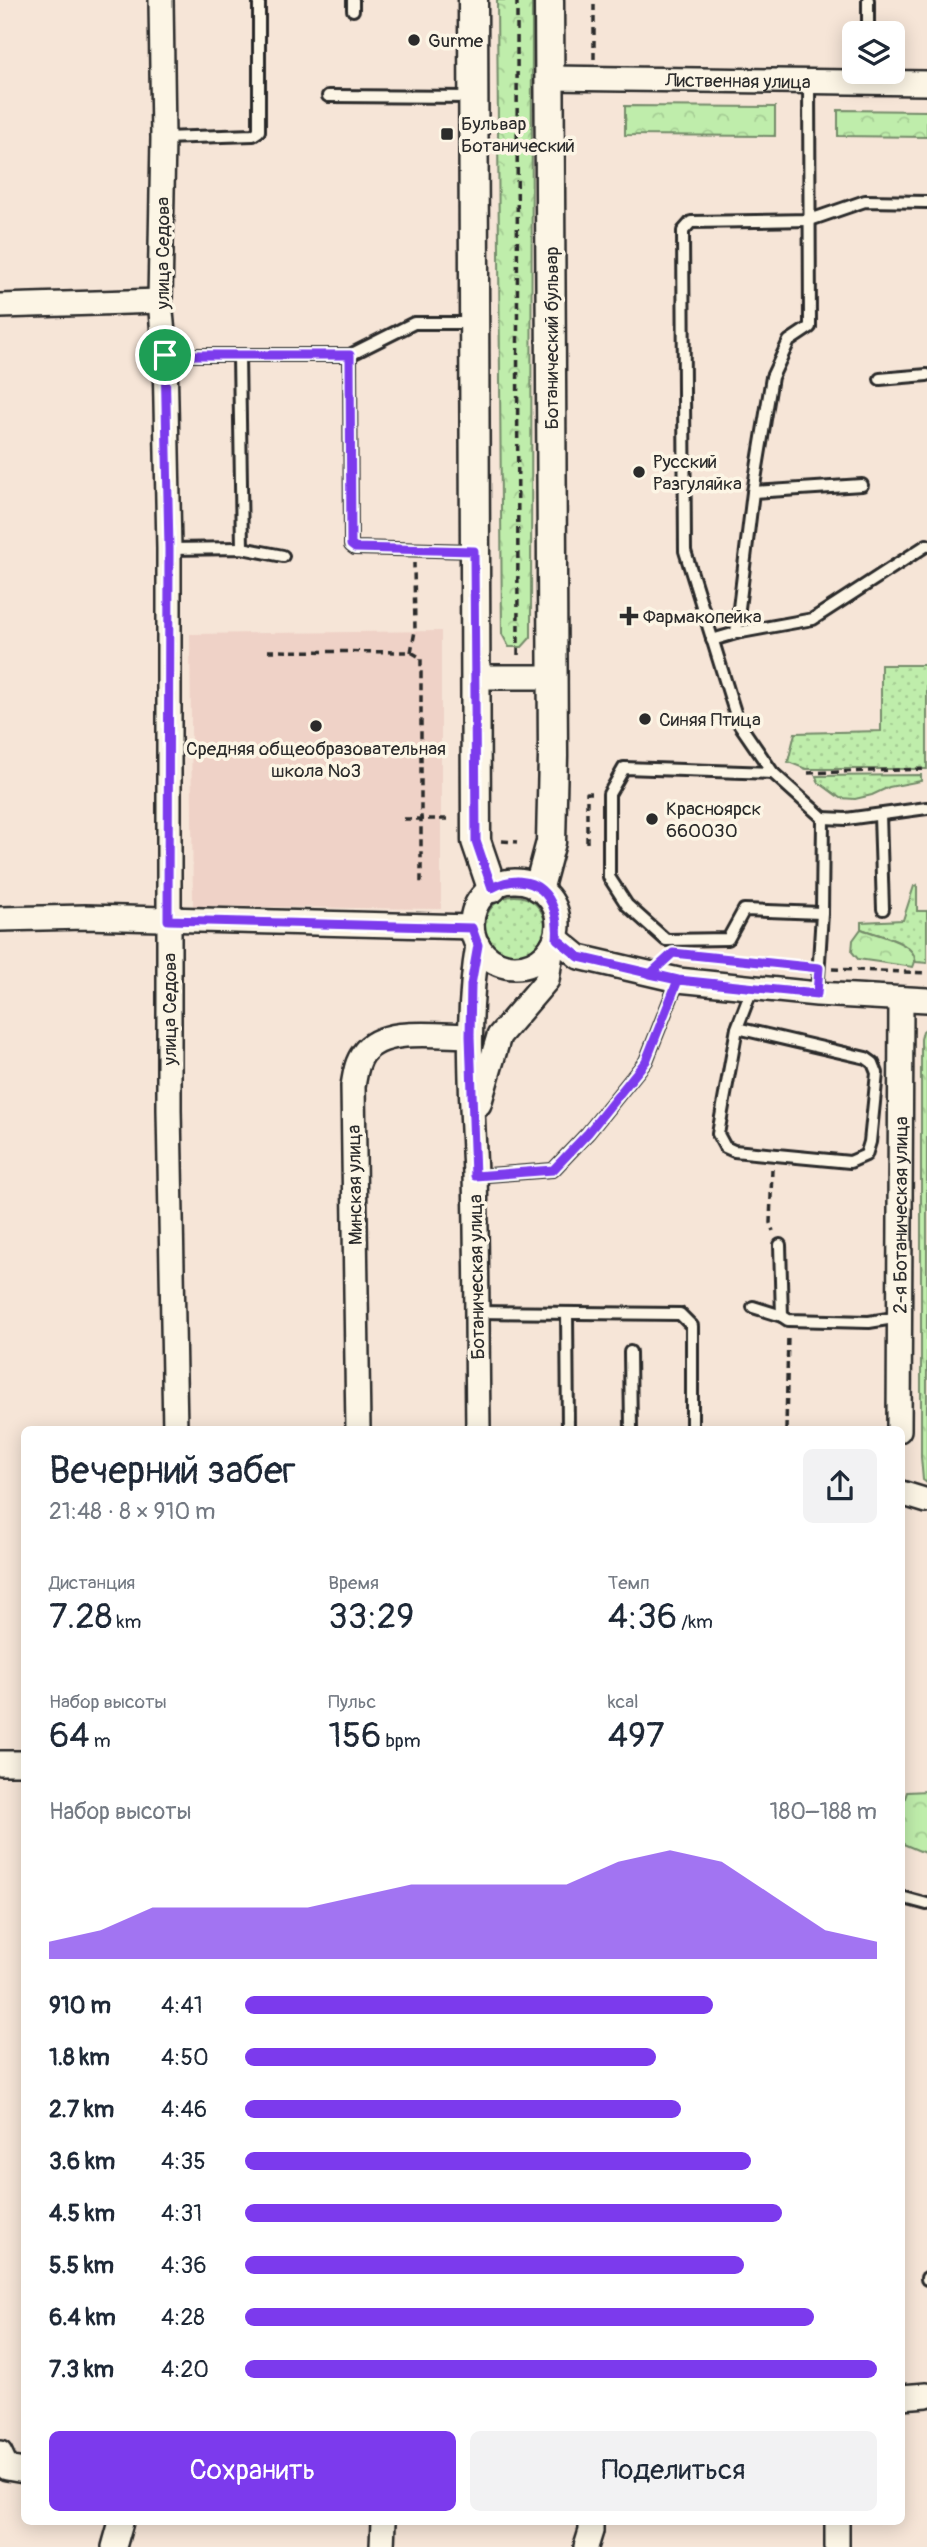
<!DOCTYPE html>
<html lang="ru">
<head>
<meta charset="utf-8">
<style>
	body { margin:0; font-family:Pangolin,sans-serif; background:#f2f2f3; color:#1f2937; height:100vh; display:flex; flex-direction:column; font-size:26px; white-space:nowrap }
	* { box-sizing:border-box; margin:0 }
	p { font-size:23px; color:#747a83 }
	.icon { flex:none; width:38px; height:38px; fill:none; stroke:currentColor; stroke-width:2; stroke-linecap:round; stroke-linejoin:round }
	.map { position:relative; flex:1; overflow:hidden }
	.drawer { position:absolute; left:21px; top:1426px; width:884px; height:1099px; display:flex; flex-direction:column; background:#fff; border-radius:10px; box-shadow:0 4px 18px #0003 }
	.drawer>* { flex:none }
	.buttons { position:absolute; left:842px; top:21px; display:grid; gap:14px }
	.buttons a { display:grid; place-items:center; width:63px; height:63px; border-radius:10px; background:#fff; box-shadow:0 4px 18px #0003; font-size:35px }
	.pin { position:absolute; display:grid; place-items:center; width:60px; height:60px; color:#fff; margin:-30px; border:4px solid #fff; border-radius:50%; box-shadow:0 2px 7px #0007 }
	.round { display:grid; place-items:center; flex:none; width:74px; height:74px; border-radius:10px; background:#f2f2f3 }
	.overview { display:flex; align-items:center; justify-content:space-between; height:119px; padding:0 28px }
	h1 { font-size:38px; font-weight:600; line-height:52px }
	.metrics { display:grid; grid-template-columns:repeat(3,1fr); gap:10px; height:119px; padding:7px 28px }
	.metrics div { display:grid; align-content:center }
	.metrics b { font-size:35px; font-weight:600 }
	.metrics small { font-size:19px; font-weight:400 }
	.metrics p { font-size:19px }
	.chart { height:196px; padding:14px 28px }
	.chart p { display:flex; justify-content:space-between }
	.chart svg { width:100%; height:126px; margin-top:7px; fill:#7c3aed; opacity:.7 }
	.cta { display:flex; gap:14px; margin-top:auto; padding:14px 28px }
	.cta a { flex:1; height:80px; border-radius:10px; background:#7c3aed; color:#fff; font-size:28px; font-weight:600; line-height:80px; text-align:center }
	.cta a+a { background:#f2f2f3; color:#1f2937 }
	ul { padding:0 28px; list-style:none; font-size:23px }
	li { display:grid; grid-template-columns:112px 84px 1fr; align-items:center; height:52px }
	li i { height:18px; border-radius:9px; background:#7c3aed }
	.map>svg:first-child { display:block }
	.built { fill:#efd2c7 }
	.grass { fill:url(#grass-dots); stroke:#758c6b; stroke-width:2 }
	.forest { fill:url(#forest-crowns); stroke:#758c6b; stroke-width:2 }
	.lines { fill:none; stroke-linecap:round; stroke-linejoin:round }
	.service-casing { stroke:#2b2b2b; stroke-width:16 }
	.minor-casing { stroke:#2b2b2b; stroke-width:28 }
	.tertiary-casing { stroke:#2b2b2b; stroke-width:33 }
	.path { stroke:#2b2b2b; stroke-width:3.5; stroke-dasharray:7 5; stroke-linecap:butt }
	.service { stroke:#fcf5e5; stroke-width:10 }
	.minor { stroke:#fcf5e5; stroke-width:23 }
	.tertiary { stroke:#fcf5e5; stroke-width:28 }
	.route-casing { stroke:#fff; stroke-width:14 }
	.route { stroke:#7c3aed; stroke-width:9 }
	.poi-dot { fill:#2b2b2b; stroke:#fcf5e5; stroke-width:2.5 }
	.labels { text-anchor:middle; stroke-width:7; stroke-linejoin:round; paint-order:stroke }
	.poi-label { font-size:19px; fill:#2b2b2b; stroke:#fcf5e5; text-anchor:start }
	.street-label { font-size:19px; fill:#2b2b2b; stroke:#fcf5e5 }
</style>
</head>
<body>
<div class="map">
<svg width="927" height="2547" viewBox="0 0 927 2547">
	<defs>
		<pattern id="grass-dots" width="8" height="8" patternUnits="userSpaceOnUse" patternTransform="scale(1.75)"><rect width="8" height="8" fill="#bfedab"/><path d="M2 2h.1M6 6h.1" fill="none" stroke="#a4cb93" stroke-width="1.8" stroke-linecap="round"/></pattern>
		<pattern id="forest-crowns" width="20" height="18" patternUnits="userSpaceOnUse" patternTransform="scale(1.75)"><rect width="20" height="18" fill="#bfedab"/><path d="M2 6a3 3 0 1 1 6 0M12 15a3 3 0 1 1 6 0" fill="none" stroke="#a4cb93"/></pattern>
	</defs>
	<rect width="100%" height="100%" fill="#f6e5d7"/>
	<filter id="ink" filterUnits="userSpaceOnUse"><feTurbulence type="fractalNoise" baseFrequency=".0143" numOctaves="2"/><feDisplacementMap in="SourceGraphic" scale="14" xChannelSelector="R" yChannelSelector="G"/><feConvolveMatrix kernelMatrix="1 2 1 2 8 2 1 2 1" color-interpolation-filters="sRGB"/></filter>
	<g filter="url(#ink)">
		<polygon class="built" points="441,631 441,909 193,906 190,634"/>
		<g class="grass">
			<polygon points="881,665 927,665 927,769 806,769 788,762 795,733 881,731"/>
			<polygon points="921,775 921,781 889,787 872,795 855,799 840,798 818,782 816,776"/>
			<path d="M917 885V911H927V963L916 962C911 940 880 936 861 929V922L903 920 914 886Z"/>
			<circle cx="515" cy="926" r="30"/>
		</g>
		<g class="forest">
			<polygon points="497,0 532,0 531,637 522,647 509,647 502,634"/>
			<polygon points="625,106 775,107 775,136 625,135"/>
			<polygon points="838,110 927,111 927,137 838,136"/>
			<path d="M861 929C877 935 925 944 913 967L858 959 852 952 853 940Z"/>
			<polygon points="927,1028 927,1483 923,1480 921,1457 921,1039 923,1031"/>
			<polygon points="927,1791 927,1854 901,1843 901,1810 907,1792"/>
		</g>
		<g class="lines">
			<defs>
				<g id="service">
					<polyline points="353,0 353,10"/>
					<polyline points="868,33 868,0"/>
					<polyline points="328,96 473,97"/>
					<polyline points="163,138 253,135 259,131 259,0"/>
					<polyline points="165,355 350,355 414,323 471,323"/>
					<polyline points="350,355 351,545 355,548 474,551"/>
					<polyline points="239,356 242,548"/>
					<polyline points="880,379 927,375"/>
					<polyline points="753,492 862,485"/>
					<polyline points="169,549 242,548 283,556"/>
					<polyline points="736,633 813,619 927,545"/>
					<polyline points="712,640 736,633 753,492 772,377 789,341 810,327 809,81"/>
					<polyline points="773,773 624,768 609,794 609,877 627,905 666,940 728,939 744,910 822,913"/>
					<polyline points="880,815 883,909"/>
					<polyline points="823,818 846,819 927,808"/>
					<polyline points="817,994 822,913 823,818 773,773 738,722 685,551 683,231 691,222 810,220 865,201 927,202"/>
					<polyline points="737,1028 866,1058 873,1063 877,1073 870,1142 866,1155 850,1162 734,1151 725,1147 718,1134 737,1028 752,989"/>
					<polyline points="475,1176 553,1170 588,1133 646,1061 678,980"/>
					<polyline points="780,1245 782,1316 788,1320 869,1322 900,1317"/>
					<polyline points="753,1307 782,1316"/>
					<polyline points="477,1312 680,1314 692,1326 692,1430"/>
					<polyline points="567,1313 568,1430"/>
					<polyline points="630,1352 631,1430"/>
					<polyline points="901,1897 927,1904"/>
					<polyline points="927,2279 927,2278"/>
				</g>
				<g id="minor">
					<polyline points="161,0 163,138 160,301 165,355 169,549 169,1110 175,1430"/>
					<path id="s1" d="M549 78 927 83"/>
					<polyline points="0,306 160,301"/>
					<polyline points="474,677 553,677"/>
					<circle cx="515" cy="924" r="43"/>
					<polyline points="0,919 85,917 472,927"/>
					<polyline points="557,939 579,957 678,980 817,994 927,1000"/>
					<polyline points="479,1104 499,1036 547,980 552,946"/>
					<path d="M358 1430 353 1086C355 1076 356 1063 363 1054 382 1026 440 1036 470 1036"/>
					<path d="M478 1430C477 1344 477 1259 475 1174 472 1097 465 1021 478 945"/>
					<path id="s2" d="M899 1430 901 999"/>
					<polyline points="901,1493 927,1501"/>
					<polyline points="0,1763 24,1763"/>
					<polyline points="901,2397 927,2395"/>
					<polyline points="0,2453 7,2468 24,2471"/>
					<polyline points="837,2522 837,2547"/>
					<polyline points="114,2547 121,2522"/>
					<polyline points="382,2547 383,2522"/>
					<polyline points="586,2547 591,2531 591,2522"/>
				</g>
				<g id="tertiary">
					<polyline points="473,0 476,841 492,888"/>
					<polyline points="539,887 551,842 553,756 549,0"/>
				</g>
			</defs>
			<use href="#service" class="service-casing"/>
			<use href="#minor" class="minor-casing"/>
			<use href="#tertiary" class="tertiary-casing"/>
			<g class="path">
				<polyline points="517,0 518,657"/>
				<polyline points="594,59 594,0"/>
				<polyline points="268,651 411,652 421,658 421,886"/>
				<polyline points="411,652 415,631 414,563"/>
				<polyline points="808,773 927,769"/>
				<polyline points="404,819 451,819"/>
				<polyline points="502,841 517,842"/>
				<polyline points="587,843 587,793 594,793"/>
				<polyline points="707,957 804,966"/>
				<polyline points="832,969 927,973"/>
				<polyline points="772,1169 770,1223 773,1231"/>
				<polyline points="786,1430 788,1334"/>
			</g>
			<use href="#service" class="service"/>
			<use href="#minor" class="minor"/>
			<use href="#tertiary" class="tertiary"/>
		</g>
	</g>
	<g class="lines" filter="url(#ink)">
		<defs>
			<path id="route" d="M165 355H350L351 545 355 548 474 551 476 841 492 888C533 867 561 897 557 939L579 957 678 980 817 994 819 968 673 953 650 974 678 980 646 1061 588 1133 553 1170 475 1176 470 1036 471 985 478 945 472 928 168 920 169 549 165 355"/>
		</defs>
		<use href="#route" class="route-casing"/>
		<use href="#route" class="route"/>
	</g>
	<g class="poi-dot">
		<circle cx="414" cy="40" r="7"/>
		<rect x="440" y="127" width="14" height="14" rx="3.5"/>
		<circle cx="639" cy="472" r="7"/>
		<path d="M625.5 605.5h7v7h7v7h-7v7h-7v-7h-7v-7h7z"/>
		<circle cx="645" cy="719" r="7"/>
		<circle cx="316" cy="726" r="7"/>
		<circle cx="652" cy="819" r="7"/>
	</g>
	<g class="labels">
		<g class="poi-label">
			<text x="428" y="47">Gurme</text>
			<text x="461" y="130">Бульвар<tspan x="461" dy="22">Ботанический</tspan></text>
			<text x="653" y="468">Русский<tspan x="653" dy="22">Разгуляйка</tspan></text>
			<text x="643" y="623">Фармакопейка</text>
			<text x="659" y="726">Синяя Птица</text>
			<text x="316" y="755" text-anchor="middle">Средняя общеобразовательная<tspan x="316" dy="22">школа №3</tspan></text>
			<text x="666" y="815">Красноярск<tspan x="666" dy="22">660030</tspan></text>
		</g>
		<g class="street-label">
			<text dy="7" stroke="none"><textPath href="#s1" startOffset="189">Лиственная улица</textPath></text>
			<text transform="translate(162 253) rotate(-90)" y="7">улица Седова</text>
			<text transform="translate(551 338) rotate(-90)" y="7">Ботанический бульвар</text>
			<text transform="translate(169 1009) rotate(-90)" y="7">улица Седова</text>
			<text transform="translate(354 1185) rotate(-91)" y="7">Минская улица</text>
			<text dy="7" stroke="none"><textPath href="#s2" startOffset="215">2-я Ботаническая улица</textPath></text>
			<text transform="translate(476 1277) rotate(-91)" y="7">Ботаническая улица</text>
		</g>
	</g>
</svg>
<div class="buttons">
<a><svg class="icon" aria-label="layers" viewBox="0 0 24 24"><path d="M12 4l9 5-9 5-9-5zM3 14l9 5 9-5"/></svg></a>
</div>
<div class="pin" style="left:165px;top:355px;background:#1e9e55"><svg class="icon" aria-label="arrive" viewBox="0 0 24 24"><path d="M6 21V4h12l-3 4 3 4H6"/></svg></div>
<section class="drawer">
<div class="overview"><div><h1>Вечерний забег</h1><p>21:48 · 8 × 910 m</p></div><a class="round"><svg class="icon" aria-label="share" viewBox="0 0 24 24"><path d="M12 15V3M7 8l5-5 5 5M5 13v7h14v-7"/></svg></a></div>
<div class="metrics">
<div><p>Дистанция</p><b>7.28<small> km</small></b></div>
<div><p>Время</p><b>33:29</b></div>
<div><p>Темп</p><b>4:36<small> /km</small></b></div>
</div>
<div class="metrics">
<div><p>Набор высоты</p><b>64<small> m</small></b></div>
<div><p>Пульс</p><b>156<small> bpm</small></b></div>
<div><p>kcal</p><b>497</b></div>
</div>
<div class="chart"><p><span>Набор высоты</span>180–188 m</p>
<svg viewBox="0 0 160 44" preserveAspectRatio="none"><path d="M0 44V38L10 34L20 26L30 26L40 26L50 26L60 22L70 18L80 18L90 18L100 18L110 10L120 6L130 10L140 22L150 34L160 38V44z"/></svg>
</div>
<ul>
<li><b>910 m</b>4:41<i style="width:74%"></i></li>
<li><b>1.8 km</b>4:50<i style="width:65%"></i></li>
<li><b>2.7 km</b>4:46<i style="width:69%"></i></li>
<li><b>3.6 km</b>4:35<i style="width:80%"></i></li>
<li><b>4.5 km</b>4:31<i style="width:85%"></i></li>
<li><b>5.5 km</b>4:36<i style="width:79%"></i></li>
<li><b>6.4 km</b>4:28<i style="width:90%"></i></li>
<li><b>7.3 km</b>4:20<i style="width:100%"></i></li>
</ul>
<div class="cta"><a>Сохранить</a><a>Поделиться</a></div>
</section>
</div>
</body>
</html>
